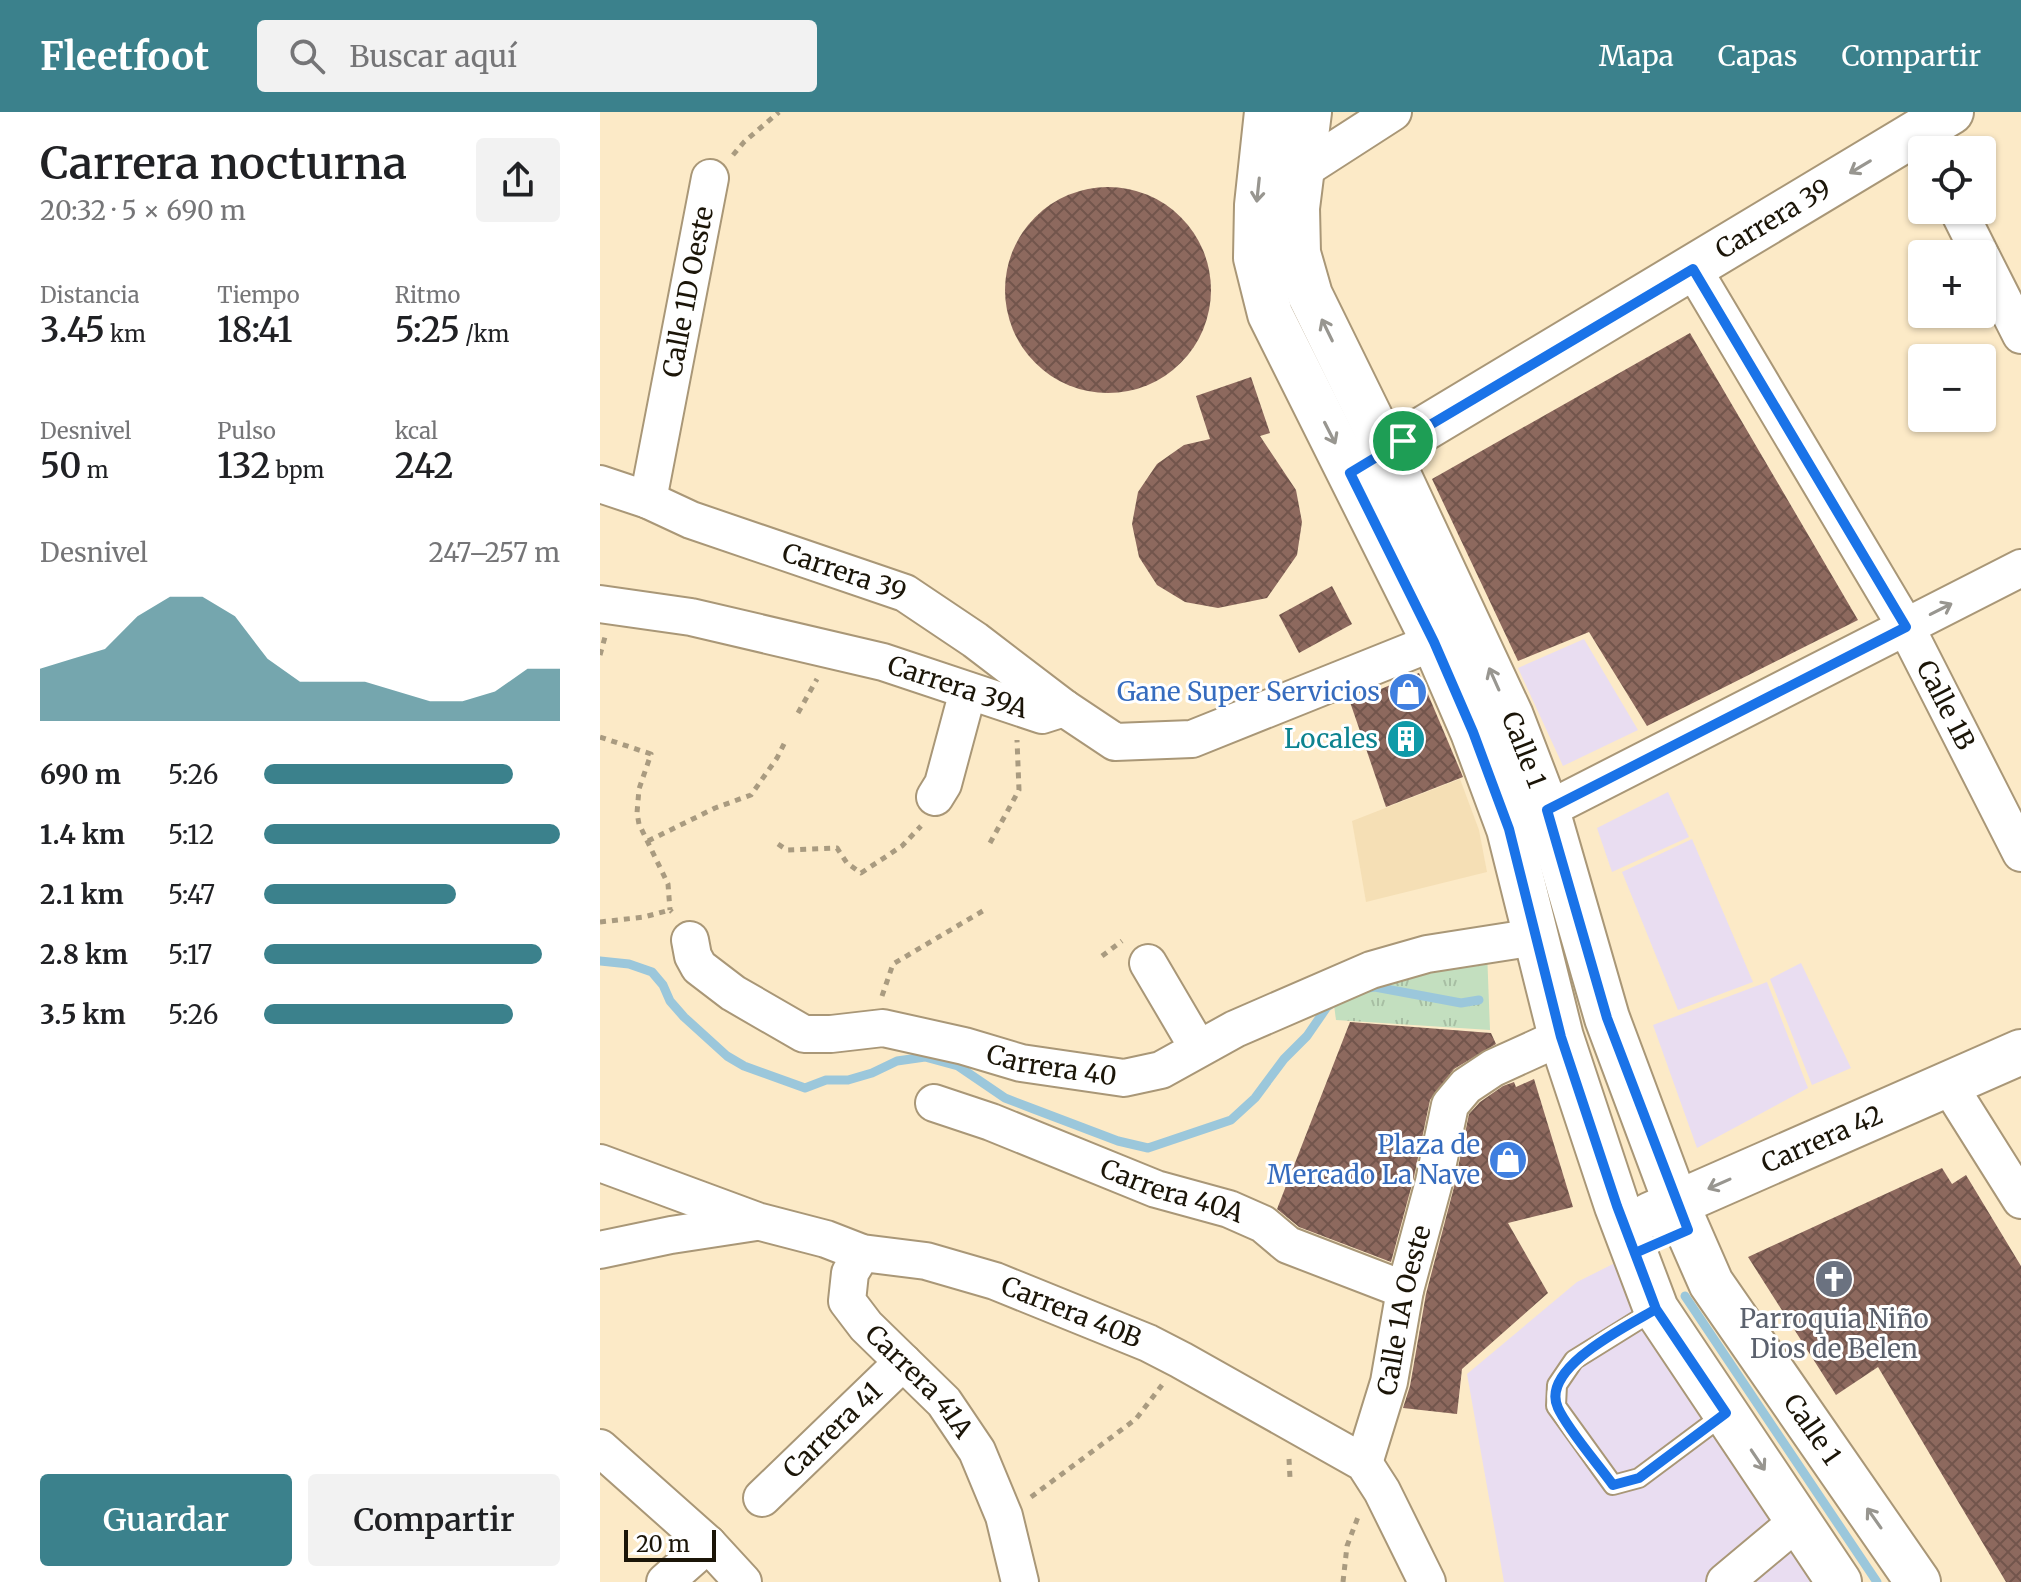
<!DOCTYPE html>
<html lang="es">
<head>
<meta charset="utf-8">
<style>
	body { margin:0; font-family:Merriweather,serif; background:#f2f2f2; color:#202124; height:100vh; display:flex; flex-direction:column; font-size:30px; white-space:nowrap }
	* { box-sizing:border-box; margin:0 }
	p { font-size:26px; color:#757577 }
	.icon { flex:none; width:44px; height:44px; fill:none; stroke:currentColor; stroke-width:2; stroke-linecap:round; stroke-linejoin:round }
	.map { position:relative; flex:1; overflow:hidden }
	.side { display:flex; flex-direction:column; background:#fff; width:600px }
	.side>* { flex:none }
	.tools { position:absolute; left:1308px; top:24px; display:grid; gap:16px }
	.tools a { display:grid; place-items:center; width:88px; height:88px; border-radius:8px; background:#fff; box-shadow:0 2px 6px #0004; font-size:40px }
	.scale { position:absolute; left:24px; bottom:20px; width:92px; box-sizing:border-box; padding-left:8px; border:4px solid #1b1508; border-top:0; font-size:22px; line-height:28px; white-space:nowrap; color:#1b1508; -webkit-text-stroke:6px #fff; paint-order:stroke }
	.pin { position:absolute; display:grid; place-items:center; width:68px; height:68px; color:#fff; margin:-34px; border:4px solid #fff; border-radius:50%; box-shadow:0 2px 8px #0007 }
	.round { display:grid; place-items:center; flex:none; width:84px; height:84px; border-radius:8px; background:#f2f2f2 }
	.headline { display:flex; align-items:center; justify-content:space-between; height:136px; padding:0 40px }
	h1 { font-size:44px; font-weight:600; line-height:60px }
	.stats { display:grid; grid-template-columns:repeat(3,1fr); gap:12px; height:136px; padding:8px 40px }
	.stats div { display:grid; align-content:center }
	.stats b { font-size:34px; font-weight:600 }
	.stats small { font-size:22px; font-weight:400 }
	.stats p { font-size:22px }
	.chart { height:224px; padding:16px 40px }
	.chart p { display:flex; justify-content:space-between }
	.chart svg { width:100%; height:144px; margin-top:8px; fill:#3b818c; opacity:.7 }
	.action { display:flex; gap:16px; margin-top:auto; padding:16px 40px }
	.action a { flex:1; height:92px; border-radius:8px; background:#3b818c; color:#fff; font-size:32px; font-weight:600; line-height:92px; text-align:center }
	.action a+a { background:#f2f2f2; color:#202124 }
	ul { padding:0 40px; list-style:none; font-size:26px }
	li { display:grid; grid-template-columns:128px 96px 1fr; align-items:center; height:60px }
	li i { height:20px; border-radius:10px; background:#3b818c }
	header { display:flex; align-items:center; gap:48px; box-sizing:border-box; height:112px; padding:0 40px; background:#3b818c; color:#fff }
	header strong { font-size:38px }
	nav { display:flex; gap:44px; margin-inline-start:auto; font-size:28px }
	.search { width:560px; height:72px; background:#f2f2f2; display:flex; align-items:center; gap:20px; box-sizing:border-box; padding:0 28px; border-radius:8px; color:#757577; font-size:30px }
	main { display:flex; flex:1; min-height:0 }
	.map>svg:first-child { display:block }
	.commercial { fill:#e9ddf1 }
	.built { fill:#f5dfb5 }
	.park { fill:url(#park-tufts) }
	.lines { fill:none; stroke-linecap:round; stroke-linejoin:round }
	.stream { stroke:#9bc7db; stroke-width:9 }
	.building { fill:url(#building-cross-hatch) }
	.lane-casing { stroke:#a99777; stroke-width:22 }
	.street-casing { stroke:#a99777; stroke-width:40 }
	.secondary-casing { stroke:#a99777; stroke-width:48 }
	.path { stroke:#a99b80; stroke-width:5; stroke-dasharray:6 6; stroke-linecap:butt }
	.lane { stroke:#fff; stroke-width:18 }
	.street { stroke:#fff; stroke-width:36 }
	.secondary { stroke:#fff; stroke-width:44 }
	.oneway { stroke:#989690 }
	.route-casing { stroke:#fff; stroke-width:16 }
	.route { stroke:#1a73e8; stroke-width:10 }
	.labels { text-anchor:middle; stroke-width:6; stroke-linejoin:round; paint-order:stroke }
	.street-label { font-size:26px; fill:#1b1508; stroke:#fff }
	.shop-label { font-size:26px; fill:#366cbe; stroke:#fff; text-anchor:end }
	.culture-label { font-size:26px; fill:#0d838f; stroke:#fff; text-anchor:end }
	.worship-label { font-size:26px; fill:#5b616d; stroke:#fff }
</style>
</head>
<body>
<header>
<strong>Fleetfoot</strong>
<div class="search"><svg class="icon" aria-label="search" viewBox="0 0 24 24"><circle cx="10" cy="10" r="6"/><path d="M15 15l6 6"/></svg>Buscar aquí</div>
<nav><a>Mapa</a><a>Capas</a><a>Compartir</a></nav>
</header>
<main>
<section class="side">
<div class="headline"><div><h1>Carrera nocturna</h1><p>20:32 · 5 × 690 m</p></div><a class="round"><svg class="icon" aria-label="share" viewBox="0 0 24 24"><path d="M12 15V3M7 8l5-5 5 5M5 13v7h14v-7"/></svg></a></div>
<div class="stats">
<div><p>Distancia</p><b>3.45<small> km</small></b></div>
<div><p>Tiempo</p><b>18:41</b></div>
<div><p>Ritmo</p><b>5:25<small> /km</small></b></div>
</div>
<div class="stats">
<div><p>Desnivel</p><b>50<small> m</small></b></div>
<div><p>Pulso</p><b>132<small> bpm</small></b></div>
<div><p>kcal</p><b>242</b></div>
</div>
<div class="chart"><p><span>Desnivel</span>247–257 m</p>
<svg viewBox="0 0 160 44" preserveAspectRatio="none"><path d="M0 44V28L10 25L20 22L30 12L40 6L50 6L60 12L70 25L80 32L90 32L100 32L110 35L120 38L130 38L140 35L150 28L160 28V44z"/></svg>
</div>
<ul>
<li><b>690 m</b>5:26<i style="width:84%"></i></li>
<li><b>1.4 km</b>5:12<i style="width:100%"></i></li>
<li><b>2.1 km</b>5:47<i style="width:65%"></i></li>
<li><b>2.8 km</b>5:17<i style="width:94%"></i></li>
<li><b>3.5 km</b>5:26<i style="width:84%"></i></li>
</ul>
<div class="action"><a>Guardar</a><a>Compartir</a></div>
</section>
<div class="map">
<svg width="1421" height="1470" viewBox="0 0 1421 1470">
	<defs>
		<pattern id="park-tufts" width="24" height="20" patternUnits="userSpaceOnUse" patternTransform="scale(2)"><rect width="24" height="20" fill="#c3dfbf"/><path d="M3 7l-1-3M5 7V3M7 7l1-3M15 17l-1-3M17 17v-4M19 17l1-3" fill="none" stroke="#a7bea3"/></pattern>
		<pattern id="building-cross-hatch" width="8" height="8" patternUnits="userSpaceOnUse" patternTransform="scale(2)"><rect width="8" height="8" fill="#8d695e"/><path d="M0 0l8 8M0 8l8-8" fill="none" stroke="#72554c"/></pattern>
	</defs>
	<rect width="100%" height="100%" fill="#fceac7"/>
	<g class="commercial">
		<polygon points="984,527 1038,618 963,654 918,556"/>
		<polygon points="1068,680 1089,725 1012,760 997,716"/>
		<polygon points="1092,727 1153,870 1078,898 1022,760"/>
		<polygon points="1201,851 1251,956 1212,973 1170,867"/>
		<polygon points="1167,870 1208,976 1097,1036 1053,913"/>
		<polygon points="1035,1141 1239,1470 904,1470 867,1262 977,1170"/>
	</g>
	<polygon class="built" points="860,667 879,718 887,760 766,790 752,709"/>
	<polygon class="park" points="887,839 890,918 736,908 732,878"/>
	<g class="lines">
		<g class="stream">
			<polyline points="0,849 29,852 52,860 63,873 70,889 84,905 127,944 144,954 205,976 226,968 248,968 272,961 297,949 325,945 358,954 405,986 431,996 518,1029 548,1036 631,1008 655,986 684,947 707,924 727,895 733,891"/>
			<polyline points="768,876 775,875 861,891 879,888"/>
			<polyline points="1085,1184 1277,1470"/>
		</g>
	</g>
	<g class="building">
		<circle cx="508" cy="178" r="103"/>
		<polygon points="1090,221 1258,508 1047,614 989,520 918,549 832,367"/>
		<polygon points="651,265 670,321 660,324 696,378 702,410 697,443 667,486 618,496 585,490 557,473 539,445 532,412 538,380 557,352 584,333 610,327 596,284"/>
		<polygon points="732,474 752,512 699,541 679,503"/>
		<polygon points="819,561 863,665 786,695 750,590"/>
		<polygon points="750,910 891,921 896,932 854,957 830,988 814,1065 791,1150 699,1115 677,1097"/>
		<polygon points="934,967 973,1095 908,1111 948,1181 862,1257 857,1302 803,1296 810,1274 826,1182 854,1075 869,1002 880,990 903,974 914,970 916,975"/>
		<polygon points="1342,1056 1352,1072 1366,1063 1421,1154 1421,1470 1406,1470 1278,1255 1236,1283 1148,1145"/>
	</g>
	<g class="lines">
		<defs>
			<polyline id="lane" points="1056,1197 974,1248 957,1273 956,1294 1013,1373 1039,1366 1126,1301"/>
			<g id="street">
				<polyline points="703,58 793,0"/>
				<polyline points="1358,98 1380,142"/>
				<polyline points="1382,146 1421,223"/>
				<path id="s1" d="M1093 157 1306 515 1421 741"/>
				<path id="s2" d="M0 372 48 388 91 408 305 481 375 528 464 596"/>
				<path id="s3" d="M48 388 110 66"/>
				<path id="s4" d="M0 492 91 505 283 550 442 603 464 596 515 630 592 627 834 530"/>
				<polyline points="335,685 343,672 368,579"/>
				<polyline points="947,698 1421,456"/>
				<path id="s5" d="M90 828 93 844 99 855 133 881 204 922H231L283 916 364 934 421 951 524 966 561 958 635 917 771 858 827 842 936 825"/>
				<polyline points="548,851 598,936"/>
				<polyline points="1348,972 1421,1088"/>
				<path id="s6" d="M334 991 391 1010 556 1077 629 1097 663 1112 688 1133 805 1178"/>
				<path id="s7" d="M0 1051 157 1109 226 1127 262 1141 326 1149 395 1169 548 1231 581 1248 764 1351 782 1379 827 1470"/>
				<polyline points="0,1138 71,1123 156,1110"/>
				<path id="s8" d="M262 1141 250 1161 247 1189 266 1214 344 1290 377 1339 404 1404 420 1470"/>
				<polyline points="0,1336 108,1432 143,1470"/>
				<path id="s9" d="M764 1351 789 1270 805 1178 834 1070 850 993 866 974 893 956 961 925"/>
				<path id="s10" d="M162 1386 303 1250"/>
				<polyline points="65,1470 108,1432"/>
				<polyline points="1125,1470 1198,1409"/>
			</g>
			<g id="secondary">
				<polyline points="667,0 657,93 656,146 670,202 834,530 873,620 909,717 961,925 1017,1094 1056,1197 1239,1470"/>
				<path id="s11" d="M709 0 697 96 698 141 710 183 797 360 911 604 947 698 1007 906 1076 1091 1111 1171 1318 1470"/>
				<path id="s12" d="M760 355 1351 0"/>
				<path id="s13" d="M1050 1103 1421 940"/>
			</g>
		</defs>
		<use href="#lane" class="lane-casing"/>
		<use href="#street" class="street-casing"/>
		<use href="#secondary" class="secondary-casing"/>
		<g class="path">
			<polyline points="133,43 144,30 179,0"/>
			<polyline points="0,543 5,525"/>
			<polyline points="198,601 217,567"/>
			<polyline points="0,625 51,642 39,677 37,701 39,712 68,772 70,798"/>
			<polyline points="48,729 115,696 151,683 177,646 185,630"/>
			<polyline points="390,731 419,678 417,628"/>
			<polyline points="178,732 187,738 237,736 247,751 261,761 302,734 321,714"/>
			<polyline points="0,810 44,805 70,798 72,800"/>
			<polyline points="502,844 522,829"/>
			<polyline points="282,884 293,852 386,797"/>
			<polyline points="689,1347 690,1366"/>
			<polyline points="431,1385 536,1307 562,1273"/>
			<polyline points="743,1470 747,1434 758,1405"/>
		</g>
		<use href="#lane" class="lane"/>
		<use href="#street" class="street"/>
		<use href="#secondary" class="secondary"/>
	</g>
	<defs><path id="oneway-shaft" d="M-6 0H5M1.5-3L5.5 0L1.5 3" fill="none" stroke-width="1.6" stroke-linecap="round" stroke-linejoin="round" transform="scale(2)"/></defs>
	<g class="oneway">
		<use href="#oneway-shaft" transform="translate(1260 55) rotate(149)"/>
		<use href="#oneway-shaft" transform="translate(658 78) rotate(96)"/>
		<use href="#oneway-shaft" transform="translate(727 218) rotate(-116)"/>
		<use href="#oneway-shaft" transform="translate(730 321) rotate(63)"/>
		<use href="#oneway-shaft" transform="translate(1341 497) rotate(-27)"/>
		<use href="#oneway-shaft" transform="translate(894 567) rotate(-114)"/>
		<use href="#oneway-shaft" transform="translate(1119 1072) rotate(156)"/>
		<use href="#oneway-shaft" transform="translate(1158 1348) rotate(56)"/>
		<use href="#oneway-shaft" transform="translate(1274 1406) rotate(-125)"/>
	</g>
	<g class="lines">
		<defs>
			<path id="route" d="M803 329 750 361 834 530 873 620 909 717 961 925 1017 1094 1056 1197 1126 1301 1039 1366 1013 1373C998 1352 968 1318 958 1296 939 1256 1029 1213 1056 1197L1035 1141 1088 1118 1007 906 947 698 1306 515 1093 157 803 329"/>
		</defs>
		<use href="#route" class="route-casing"/>
		<use href="#route" class="route"/>
	</g>
	<defs>
		<symbol id="shop-disc" viewBox="-11 -11 22 22"><circle r="9.5" fill="#3f7fe0" stroke="#fff"/><path d="M-5-2.5h2.3a2.7 3.5 0 0 1 5.4 0H5L5.5 6h-11ZM-1.5-2.5h3a1.5 2.3 0 0 0-3 0Z" fill="#fff"/></symbol>
		<symbol id="building-disc" viewBox="-11 -11 22 22"><circle r="9.5" fill="#0f9aa8" stroke="#fff"/><path d="M-4-6H4V6H1V3H-1V6H-4ZM-2.5-4.3h1.7v1.8h-1.7ZM.8-4.3h1.7v1.8H.8ZM-2.5-1h1.7V.8h-1.7ZM.8-1h1.7V.8H.8Z" fill="#fff"/></symbol>
		<symbol id="church-disc" viewBox="-11 -11 22 22"><circle r="9.5" fill="#6b7280" stroke="#fff"/><path d="M-1.2-6h2.4v3.5h3.3v2.4h-3.3V6h-2.4V-.1h-3.3v-2.4h3.3Z" fill="#fff"/></symbol>
	</defs>
	<g fill-rule="evenodd">
		<use href="#shop-disc" x="786" y="558" width="44" height="44"/>
		<use href="#building-disc" x="784" y="605" width="44" height="44"/>
		<use href="#shop-disc" x="886" y="1026" width="44" height="44"/>
		<use href="#church-disc" x="1212" y="1145" width="44" height="44"/>
	</g>
	<g class="labels">
		<g class="street-label">
			<text dy="9" stroke="none"><textPath href="#s12" startOffset="482">Carrera 39</textPath></text>
			<text dy="9" stroke="none"><textPath href="#s3" startOffset="212">Calle 1D Oeste</textPath></text>
			<text dy="9" stroke="none"><textPath href="#s2" startOffset="260">Carrera 39</textPath></text>
			<text dy="9" stroke="none"><textPath href="#s4" startOffset="368">Carrera 39A</textPath></text>
			<text dy="9" stroke="none"><textPath href="#s1" startOffset="504">Calle 1B</textPath></text>
			<text dy="9" stroke="none"><textPath href="#s11" startOffset="688">Calle 1</textPath></text>
			<text dy="9" stroke="none"><textPath href="#s5" startOffset="406">Carrera 40</textPath></text>
			<text dy="9" stroke="none"><textPath href="#s13" startOffset="188">Carrera 42</textPath></text>
			<text dy="9" stroke="none"><textPath href="#s6" startOffset="254">Carrera 40A</textPath></text>
			<text dy="9" stroke="none"><textPath href="#s9" startOffset="158">Calle 1A Oeste</textPath></text>
			<text dy="9" stroke="none"><textPath href="#s7" startOffset="496">Carrera 40B</textPath></text>
			<text dy="9" stroke="none"><textPath href="#s8" startOffset="160">Carrera 41A</textPath></text>
			<text dy="9" stroke="none"><textPath href="#s10" startOffset="98">Carrera 41</textPath></text>
			<text dy="9" stroke="none"><textPath href="#s11" startOffset="1432">Calle 1</textPath></text>
		</g>
		<g class="shop-label">
			<text x="780" y="589">Gane Super Servicios</text>
			<text x="880" y="1042">Plaza de<tspan x="880" dy="30">Mercado La Nave</tspan></text>
		</g>
		<g class="culture-label">
			<text x="778" y="636">Locales</text>
		</g>
		<g class="worship-label">
			<text x="1234" y="1216">Parroquia Niño<tspan x="1234" dy="30">Dios de Belen</tspan></text>
		</g>
	</g>
</svg>
<div class="tools">
<a><svg class="icon" aria-label="locate" viewBox="0 0 24 24"><circle cx="12" cy="12" r="6"/><path d="M12 2v4M12 18v4M2 12h4M18 12h4"/></svg></a>
<a>+</a>
<a>−</a>
</div>
<div class="scale">20 m</div>
<div class="pin" style="left:803px;top:329px;background:#1e9e55"><svg class="icon" aria-label="arrive" viewBox="0 0 24 24"><path d="M6 21V4h12l-3 4 3 4H6"/></svg></div>
</div>
</main>
</body>
</html>
